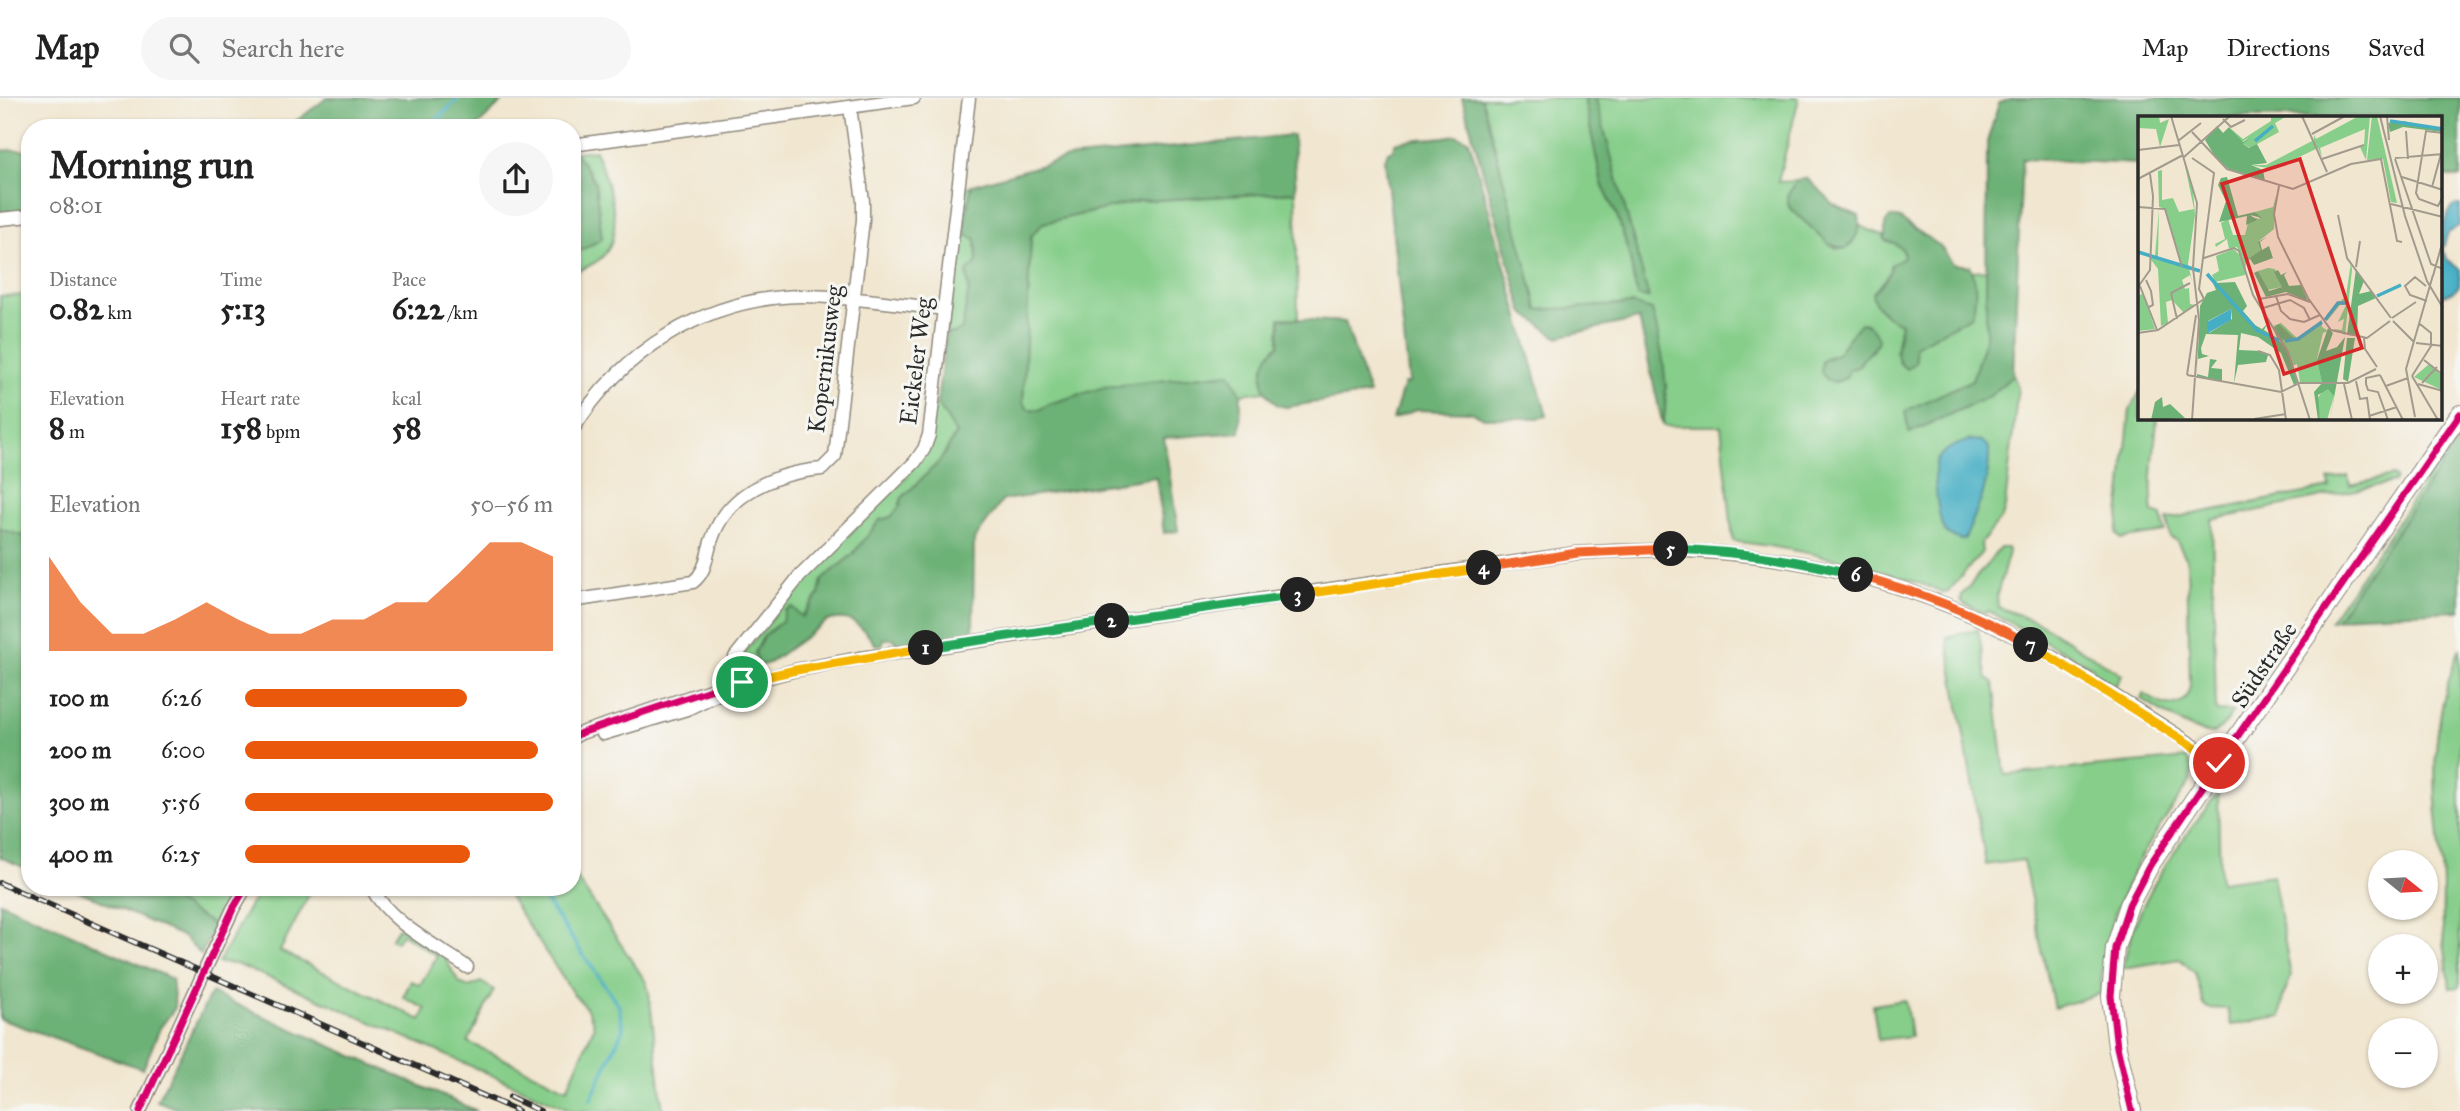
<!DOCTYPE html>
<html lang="en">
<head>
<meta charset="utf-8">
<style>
	body { margin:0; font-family:"IM FELL Great Primer",serif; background:#f6f6f6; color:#222; height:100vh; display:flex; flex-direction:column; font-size:26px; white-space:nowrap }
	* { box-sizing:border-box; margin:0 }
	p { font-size:23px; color:#767676 }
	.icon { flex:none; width:38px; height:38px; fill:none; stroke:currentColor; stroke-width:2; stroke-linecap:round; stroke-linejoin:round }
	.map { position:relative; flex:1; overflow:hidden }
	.drawer { position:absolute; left:21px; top:21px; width:560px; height:777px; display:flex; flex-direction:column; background:#fff; border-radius:28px; box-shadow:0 2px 5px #0004 }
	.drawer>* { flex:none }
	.needle { width:46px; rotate:108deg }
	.tools { position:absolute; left:2368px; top:752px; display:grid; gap:14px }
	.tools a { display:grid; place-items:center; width:70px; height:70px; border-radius:50%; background:#fff; box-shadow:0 2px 5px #0004; font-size:35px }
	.pin { position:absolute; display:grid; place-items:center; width:60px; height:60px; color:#fff; margin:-30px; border:4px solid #fff; border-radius:50%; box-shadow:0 2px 7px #0007 }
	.km { position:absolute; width:35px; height:35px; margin:-18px; border-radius:50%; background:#222; color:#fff; font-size:19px; line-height:35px; text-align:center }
	.round { display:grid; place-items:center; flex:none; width:74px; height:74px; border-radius:37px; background:#f6f6f6 }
	.overview { display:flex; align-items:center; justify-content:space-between; height:119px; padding:0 28px }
	h1 { font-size:38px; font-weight:700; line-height:52px }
	.metrics { display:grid; grid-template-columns:repeat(3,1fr); gap:10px; height:119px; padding:7px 28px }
	.metrics div { display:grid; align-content:center }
	.metrics b { font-size:30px; font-weight:700 }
	.metrics small { font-size:19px; font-weight:400 }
	.metrics p { font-size:19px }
	.chart { height:196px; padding:14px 28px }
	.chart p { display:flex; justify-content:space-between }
	.chart svg { width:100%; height:126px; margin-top:7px; fill:#ea580c; opacity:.7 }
	ul { padding:0 28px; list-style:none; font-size:23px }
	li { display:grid; grid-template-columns:112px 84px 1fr; align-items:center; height:52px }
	li i { height:18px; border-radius:9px; background:#ea580c }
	header { display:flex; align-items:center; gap:42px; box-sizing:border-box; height:98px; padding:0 35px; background:#fff; border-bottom:2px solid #e0e0e0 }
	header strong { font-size:33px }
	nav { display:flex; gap:38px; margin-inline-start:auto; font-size:24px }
	.search { width:490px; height:63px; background:#f6f6f6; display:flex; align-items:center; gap:18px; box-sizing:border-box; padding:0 24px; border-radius:38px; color:#767676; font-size:26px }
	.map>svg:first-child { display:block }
	.green { fill:#86ce8a; stroke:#587c5a; stroke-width:2; fill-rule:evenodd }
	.forest { fill:#6cb176; stroke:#4c6e50; stroke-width:2 }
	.water { fill:#45aec4; stroke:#386c78; stroke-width:2 }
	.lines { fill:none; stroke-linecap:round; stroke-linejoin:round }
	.stream { stroke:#45aec4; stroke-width:3.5 }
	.street-casing { stroke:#8e887d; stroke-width:15 }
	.secondary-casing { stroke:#8e887d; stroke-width:20 }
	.street { stroke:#fff; stroke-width:12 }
	.secondary { stroke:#fff; stroke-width:18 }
	.rail-casing { stroke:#2b2b2b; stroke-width:6 }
	.rail { stroke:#f6f6f2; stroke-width:3.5; stroke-dasharray:10; stroke-linecap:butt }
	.cycleway-casing { stroke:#f6f6f2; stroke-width:11 }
	.cycleway { stroke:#d6006c; stroke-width:7 }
	.split-1-casing { stroke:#fff; stroke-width:14 }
	.split-2-casing { stroke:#fff; stroke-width:14 }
	.split-3-casing { stroke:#fff; stroke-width:14 }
	.split-4-casing { stroke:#fff; stroke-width:14 }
	.split-5-casing { stroke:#fff; stroke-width:14 }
	.split-6-casing { stroke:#fff; stroke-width:14 }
	.split-7-casing { stroke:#fff; stroke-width:14 }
	.split-8-casing { stroke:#fff; stroke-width:14 }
	.split-1 { stroke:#f5b400; stroke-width:9 }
	.split-2 { stroke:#22a559; stroke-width:9 }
	.split-3 { stroke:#22a559; stroke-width:9 }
	.split-4 { stroke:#f5b400; stroke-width:9 }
	.split-5 { stroke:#f0652b; stroke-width:9 }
	.split-6 { stroke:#22a559; stroke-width:9 }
	.split-7 { stroke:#f0652b; stroke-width:9 }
	.split-8 { stroke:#f5b400; stroke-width:9 }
	.labels { text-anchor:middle; stroke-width:6; stroke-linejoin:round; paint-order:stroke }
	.street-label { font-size:24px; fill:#2b2b2b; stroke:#f6f6f2 }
	.inset-river { fill:none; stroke:#45aec4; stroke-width:3.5 }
	.inset-road { fill:none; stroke:#a29b8d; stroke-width:2 }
	.view { fill:#d62828; fill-opacity:0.15; stroke:#d62828; stroke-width:3.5 }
	.inset-edge { fill:none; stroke:#2b2b2b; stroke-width:3.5 }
</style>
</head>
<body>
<header>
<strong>Map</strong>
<div class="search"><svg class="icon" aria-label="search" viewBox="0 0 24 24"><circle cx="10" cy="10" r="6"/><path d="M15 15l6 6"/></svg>Search here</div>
<nav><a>Map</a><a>Directions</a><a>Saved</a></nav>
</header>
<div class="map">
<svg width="2460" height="1013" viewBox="0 0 2460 1013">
	<rect width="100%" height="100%" fill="#f6f6f2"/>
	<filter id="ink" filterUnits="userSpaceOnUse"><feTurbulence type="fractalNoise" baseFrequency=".0143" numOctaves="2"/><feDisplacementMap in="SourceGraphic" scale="14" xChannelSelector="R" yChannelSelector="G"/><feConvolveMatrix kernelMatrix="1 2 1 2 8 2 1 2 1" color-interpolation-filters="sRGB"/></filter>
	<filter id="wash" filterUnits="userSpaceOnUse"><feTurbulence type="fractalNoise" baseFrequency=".00686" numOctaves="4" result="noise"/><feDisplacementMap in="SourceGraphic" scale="28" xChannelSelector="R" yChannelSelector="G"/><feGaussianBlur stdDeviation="1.57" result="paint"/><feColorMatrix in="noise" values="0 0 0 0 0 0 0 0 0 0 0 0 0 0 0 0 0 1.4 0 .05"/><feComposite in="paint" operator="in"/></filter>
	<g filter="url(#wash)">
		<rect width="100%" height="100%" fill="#f1e6cf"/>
		<g class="green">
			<path d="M1481 0H1584L1602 86 1618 120 1629 155 1634 185 1648 200 1595 0H1799L1778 84 1797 83 1787 98 1789 109 1836 150 1845 151 1852 146 1860 128 1884 138 1885 142 1894 145 1903 152 1904 160C1893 171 1885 184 1873 194 1875 210 1886 220 1901 224L1896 253 1915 248 1974 211 1973 173 1986 172V239L1972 282 1909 335 1990 298 2013 277 2018 289 2005 409 2002 419 1981 445 1982 454 1948 494 1945 495C1877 468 1805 452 1733 443L1721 328H1663L1666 287 1633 206 1538 213ZM1860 225 1867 226 1874 252 1862 261 1860 267 1849 272 1846 280 1836 284 1821 266 1827 259 1837 256Z"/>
			<path d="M595 52C606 81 629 135 601 160 594 167 581 171 572 176V157L602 141 595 84 575 54Z"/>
			<polygon points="972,87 965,123 976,141 977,164 967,174 969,190 962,231 956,235 946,236 964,90"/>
			<polygon points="1296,94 1298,221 1280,220 1279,247 1275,249 1263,278 1266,293 1241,296 1229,275 1105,289 1049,306 1039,312 1028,311 1023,305 1031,138 1043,125 1140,103"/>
			<polygon points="30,197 30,440 0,431 0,198"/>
			<path d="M2140 293V320H2157C2155 352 2149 383 2153 415L2162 418 2165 434 2121 441 2117 436 2130 312Z"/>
			<path d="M937 304 956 335 940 363 902 400 899 409 891 419 880 422 852 457 822 482 819 497 801 519C775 524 752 538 758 568L748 570 744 555 795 490 909 376Z"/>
			<polygon points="2460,333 2460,340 2336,522 2330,523 2436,367 2438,368 2459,339 2457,337"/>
			<path d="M2348 378 2350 387 2393 378 2396 380 2394 384 2212 422 2216 613 2233 614C2228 620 2222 633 2214 635 2198 639 2155 610 2141 601L2144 596C2162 608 2182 617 2190 589L2187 462 2177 443 2170 439 2167 421 2330 390 2329 382Z"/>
			<polygon points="2000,450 2007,450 2009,454 1997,497 1998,509 2041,526 2122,577 2116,587 2113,587 2092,574 2093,569 1988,513 1984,515 1964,506 1961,502 1962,497"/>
			<path d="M1978 531 1987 581 1994 585 2005 677 2186 660 2193 672 2190 684C2145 749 2101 813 2101 895L2054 910 2023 762 1986 767 1947 539Z"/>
			<path d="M2460 550V889L2450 890C2448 871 2444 851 2443 831 2442 810 2444 788 2442 767 2432 687 2429 627 2460 550Z"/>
			<path d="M2218 695 2220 784 2273 777 2291 879 2283 898 2281 919 2231 927 2228 911 2208 910 2204 907 2195 875 2180 861 2123 870C2135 802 2176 749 2218 695Z"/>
			<path d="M572 773 646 884 649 894 663 1013H573L296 891 236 866 218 865 250 807 264 789H313L280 853 421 922 426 911 403 899 411 883 420 887 437 858 402 836 396 844 391 841 399 829 444 858 459 885 469 889 481 884 494 892 468 944 567 991 594 929C592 917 584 905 574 897L503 789H572Z"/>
			<polygon points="232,789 215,828 152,790"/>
			<polygon points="1905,902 1911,938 1878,942 1873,907"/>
		</g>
		<g class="forest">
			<polygon points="327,0 506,0 475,30 284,30 299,21"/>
			<path d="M1462 0H1481L1484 8 1538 212 1633 206 1652 212C1662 251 1670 287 1663 328L1639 221 1557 239 1523 214Z"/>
			<polygon points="1584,0 1595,0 1597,5 1649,200 1637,198 1629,155 1618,120 1602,86"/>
			<polygon points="2012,0 2460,0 2460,79 2441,78 2441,19 2140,19 2140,66 2022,61 2013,277 1990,298 1909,335 1905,313 1972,282 1986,239 1987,44 1999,5"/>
			<path d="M1293 37 1296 94 1140 103 1043 125 1031 138 1023 305 1028 311 1039 312 1049 306 1105 289 1230 275 1241 296 1240 334 1164 340 1178 433 1164 435 1156 379 1003 402 974 442 973 535 896 545 895 541H883V546L876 547C862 529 852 515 827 523L769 565 758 568 755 554 764 538 782 523 785 512 792 509 802 519 819 497 822 482 852 457 880 422 891 419 899 409 902 400 940 363 956 336 937 304 946 236 956 235 962 231 969 190 967 174 977 164 976 141 967 138 965 123 972 87 1067 60Z"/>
			<path d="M1456 37 1469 42 1547 318 1539 320H1484L1471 314 1416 312 1393 321 1404 286 1409 285 1385 62 1388 54 1393 52 1395 45C1411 39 1438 42 1456 37Z"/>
			<polygon points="10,52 30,52 30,114 0,114 0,53"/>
			<polygon points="572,54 575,54 595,84 602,141 572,157"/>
			<path d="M1806 80 1827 99 1832 106 1859 118C1862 130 1855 144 1845 151L1829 146 1789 109 1787 98 1797 83Z"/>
			<path d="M1890 119 1900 121 1940 148 1953 166 1970 168C1977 181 1977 204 1971 218L1915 248 1916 264 1907 271C1890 263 1899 240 1901 225 1887 220 1874 209 1872 195 1882 186 1890 180 1890 167L1904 159 1903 152 1894 145 1885 142V126Z"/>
			<path d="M1280 220 1345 224 1369 296 1286 309 1277 307C1274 303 1268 298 1266 294 1258 277 1265 257 1279 247Z"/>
			<path d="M1860 225C1871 227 1874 231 1878 241 1876 254 1863 257 1858 269L1849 272 1846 280 1836 284 1828 283 1821 274 1822 263 1837 256Z"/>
			<polygon points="2460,340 2460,513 2358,517 2336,522"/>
			<polygon points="0,431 30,440 30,772 0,759"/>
			<polygon points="70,789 152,789 215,828 201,857 184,839"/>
			<polygon points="0,804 172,881 175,910 160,930 143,971 0,921"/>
			<polygon points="211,895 477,1013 184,1013 157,1003"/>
		</g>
		<g class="water">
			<path d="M2456 107H2460V127L2448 135 2442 152 2447 161 2460 172C2460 190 2457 193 2441 198 2441 173 2434 123 2456 107Z"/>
			<path d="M1970 342 1982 343 1989 350C1990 387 1979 407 1965 441L1960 442C1955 440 1949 437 1945 433 1938 424 1932 371 1937 362 1944 350 1959 346 1970 342Z"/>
		</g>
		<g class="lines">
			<g class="stream">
				<polyline points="428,30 459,0"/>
				<polyline points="536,789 619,908 623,931 591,1001"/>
			</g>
		</g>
	</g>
	<g filter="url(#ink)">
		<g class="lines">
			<defs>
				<g id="street">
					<polyline points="572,47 914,0"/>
					<polyline points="0,121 30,118"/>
					<path d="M572 333C621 253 705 200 801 198 848 198 897 206 944 211"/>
					<path d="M572 503 693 484C707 473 706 457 712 441 728 393 777 375 822 371L835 358 863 122V103L850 9"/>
					<polyline points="742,584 735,559 799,479 915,364 924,351 929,337 969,0"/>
					<polyline points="603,636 687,611 718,596"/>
					<path d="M572 640 581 635 713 591 727 590 796 572 861 560 1577 455C1721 445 1850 462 1982 522 2026 542 2067 568 2107 593 2145 617 2183 640 2219 665"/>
					<path d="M371 789C391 826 434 846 467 869"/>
					<polyline points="140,1013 233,811 246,789"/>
				</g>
				<polyline id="secondary" points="2132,1013 2117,949 2111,898 2115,850 2129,807 2150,767 2199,694 2460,316"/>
			</defs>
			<use href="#street" class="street-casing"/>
			<use href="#secondary" class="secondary-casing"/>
			<use href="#street" class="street"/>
			<use href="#secondary" class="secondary"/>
			<defs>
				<g id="rail">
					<polyline points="0,785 518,1013"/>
					<polyline points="510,999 540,1013"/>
				</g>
			</defs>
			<use href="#rail" class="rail-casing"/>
			<use href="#rail" class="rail"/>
			<defs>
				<g id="cycleway">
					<path d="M572 640 581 635 713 591 727 590 796 572 861 560 1577 455C1721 445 1850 462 1982 522 2026 542 2067 568 2107 593 2145 617 2183 640 2219 665"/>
					<polyline points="140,1013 233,811 246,789"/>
					<polyline points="2132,1013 2117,949 2111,898 2115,850 2129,807 2150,767 2199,694 2460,316"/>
				</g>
			</defs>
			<use href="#cycleway" class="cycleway-casing"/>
			<use href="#cycleway" class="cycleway"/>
		</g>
	</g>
	<g class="lines" filter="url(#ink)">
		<defs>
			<polyline id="split-1" points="742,584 796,572 926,550"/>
			<polyline id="split-2" points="926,550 1112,523"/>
			<polyline id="split-3" points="1112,523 1298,497"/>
			<polyline id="split-4" points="1298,497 1484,470"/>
			<polyline id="split-5" points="1484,470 1577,455 1671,451"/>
			<path id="split-6" d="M1671 451C1734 453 1795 461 1856 477"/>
			<path id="split-7" d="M1856 477C1917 493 1976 516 2031 547"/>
			<polyline id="split-8" points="2031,547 2219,665"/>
		</defs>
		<use href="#split-1" class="split-1-casing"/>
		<use href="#split-2" class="split-2-casing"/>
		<use href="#split-3" class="split-3-casing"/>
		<use href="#split-4" class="split-4-casing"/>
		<use href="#split-5" class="split-5-casing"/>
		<use href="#split-6" class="split-6-casing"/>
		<use href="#split-7" class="split-7-casing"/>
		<use href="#split-8" class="split-8-casing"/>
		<use href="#split-1" class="split-1"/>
		<use href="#split-2" class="split-2"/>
		<use href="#split-3" class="split-3"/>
		<use href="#split-4" class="split-4"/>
		<use href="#split-5" class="split-5"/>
		<use href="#split-6" class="split-6"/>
		<use href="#split-7" class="split-7"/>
		<use href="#split-8" class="split-8"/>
	</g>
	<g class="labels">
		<g class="street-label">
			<text transform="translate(825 261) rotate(-83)" y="8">Kopernikusweg</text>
			<text transform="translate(916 263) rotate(-83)" y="8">Eickeler Weg</text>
			<text transform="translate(2264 567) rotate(-56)" y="8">Südstraße</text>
		</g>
	</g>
	<g transform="translate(2138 18)">
		<rect width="304" height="304" fill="#f1e6cf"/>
		<path d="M7 0H21L22 7 31 3 22 31 18 13 0 12V2ZM133 0H149L137 7 141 16 112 32 105 28 110 22 104 26 92 12 105 23 133 5ZM221 0H232L228 44 222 31 226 30 227 13 182 32 184 41 180 32 136 53 112 49H128L176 24V19L178 23ZM234 0H239L259 87 253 86 245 43 229 44ZM46 45 55 74 57 99 50 148 54 165 52 159 44 164 47 173 51 172 52 188 57 189 46 197 34 184 28 186 30 207 23 210 20 153 11 141 17 140 21 93 20 141 44 151 27 93 21 91 20 55 24 54V84L35 82 41 96 56 93ZM138 80 136 113 121 125 124 134 106 146 99 131 91 133 89 123 78 131 77 128 87 123 83 107 90 103 95 119H107L110 107 117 104 109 100 122 103 117 96 135 91ZM96 133 108 146 107 159 77 166 74 159 81 155 78 140ZM213 146 214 154 207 219 195 213 204 214 206 203 200 206 208 189H202L189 205V198L208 180ZM130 152 137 153 144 171 129 174 120 155ZM5 178 17 213 0 215V179ZM184 204V211L190 215 185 217 179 243 184 267 162 266 159 248 154 250 141 223H156L135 210 143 207 159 222ZM291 248 304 260V274L276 261ZM186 273H194L196 280 189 304H182L179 283Z" fill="#86ce8a"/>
		<path d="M265 5 300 12 304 16 265 11 252 16 250 7ZM79 10 85 17 91 11 105 26 112 22 105 28 111 32 119 28 129 47 113 49 125 54 127 65 92 54 78 42 67 24ZM89 61 100 100 117 96 124 102 112 99 119 104 108 109 109 100 81 106 88 85 80 69 83 62ZM129 121 122 126 124 134 131 130 135 142 116 149 112 143 106 146 123 134 120 126 106 134ZM218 153 226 165 221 178 233 175 238 182 220 190 219 220 209 219ZM140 154 143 159 149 156 146 159 151 170 163 169 170 185 148 176 128 181 116 157 120 155 131 175 144 171 136 156ZM70 156 78 167 97 166 109 190 105 195 117 209 124 213 129 208 126 214 139 222 135 212 141 208 157 223 141 224 150 236 160 266 156 269 143 237 120 221 103 217 101 234 123 235 130 239 128 246 100 249 96 267 100 219 68 218 63 232 64 238 71 240 60 243 59 258 70 261 72 243 79 244 73 252 84 253V266L59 260 62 190 69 177 78 174ZM93 193 94 203 71 217 70 205ZM190 212 195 217 188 235 199 231 207 221 192 304 196 280 190 273 180 279 182 304H180L176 276 184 267 179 244ZM209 222H217L210 266 205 263ZM24 281 25 291 32 288 47 302 13 304 17 286Z" fill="#6cb176" fill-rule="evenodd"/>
		<path d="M93 193V204L70 217 69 206Z" fill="#45aec4"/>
		<path class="inset-river" d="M252 5 305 13M117 25 135 10M0 136 62 155M69 158 119 214 141 225M239 180 263 169M187 204 200 187H208M147 225 160 223 184 206"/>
		<path class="inset-road" d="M33 0 59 87 55 152 61 204 54 304M164 0 189 56M242 0 267 100 289 165 305 192M249 0 251 24M85 3 93 11 107 4M268 15 270 43M54 16 89 53 155 73 213 48 243 43 259 125 264 126M305 17 288 15 278 77 281 83 300 90 305 80M174 18 207 0M40 25 63 7M0 34 41 29M46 41 92 0M54 42 76 57 61 173 66 183M257 42 305 38M184 43 226 29M257 43 293 148 305 153M264 61 305 74M0 63 45 39M141 70 136 98 140 121 170 182 193 214 229 222 252 205M294 71 303 38M253 88 305 101M0 91 27 93 44 151M200 99 209 142 253 202M66 142 96 132 101 135 115 179 150 236 172 304M218 151 222 125M295 160 305 124M8 164 13 175 15 189 11 191M2 170 19 214M288 170 277 161 267 170 272 179 289 185M0 171 12 154 15 80 12 58M138 180 143 195 152 203 166 206 182 199M121 183 150 178 172 186M125 192 152 184 166 192 172 204M254 202 278 186M39 203 33 177 52 167M255 205 276 226M0 217 20 214 66 183M226 222 227 233 239 251M278 227 305 230M120 235 132 239 141 254 148 304M286 244 305 259M49 259 143 276 161 267H210L238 253M49 259 58 199M242 259 228 262V268L230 274 240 276 250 304M242 259 265 304M274 260 293 230V217L282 208M274 260 300 304M218 265 222 283 229 282 232 304M284 267 299 251M206 268 214 304M280 268 305 275M248 270 270 262M231 300 259 291M277 301 268 253 295 159M116 303 148 298"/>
		<path class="view" d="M162 43 224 232 146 258 84 68Z"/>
		<rect width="304" height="304" class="inset-edge"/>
	</g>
</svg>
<div class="tools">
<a><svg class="needle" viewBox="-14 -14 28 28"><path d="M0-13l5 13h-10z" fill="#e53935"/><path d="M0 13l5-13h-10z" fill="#767676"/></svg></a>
<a>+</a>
<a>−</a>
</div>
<div class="pin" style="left:742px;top:584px;background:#1e9e55"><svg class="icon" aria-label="arrive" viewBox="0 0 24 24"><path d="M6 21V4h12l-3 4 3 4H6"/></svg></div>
<div class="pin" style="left:2219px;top:665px;background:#d93025"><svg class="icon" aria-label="check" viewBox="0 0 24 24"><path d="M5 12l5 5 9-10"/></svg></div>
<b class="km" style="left:926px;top:550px">1</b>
<b class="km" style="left:1112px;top:523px">2</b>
<b class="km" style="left:1298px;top:497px">3</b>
<b class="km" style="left:1484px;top:470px">4</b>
<b class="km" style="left:1671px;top:451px">5</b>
<b class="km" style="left:1856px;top:477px">6</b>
<b class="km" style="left:2031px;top:547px">7</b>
<section class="drawer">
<div class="overview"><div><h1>Morning run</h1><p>08:01</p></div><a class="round"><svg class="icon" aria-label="share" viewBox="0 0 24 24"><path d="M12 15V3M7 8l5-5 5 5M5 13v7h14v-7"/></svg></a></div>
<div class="metrics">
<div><p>Distance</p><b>0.82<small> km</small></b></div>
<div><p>Time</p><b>5:13</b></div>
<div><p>Pace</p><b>6:22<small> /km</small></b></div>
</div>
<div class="metrics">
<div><p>Elevation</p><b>8<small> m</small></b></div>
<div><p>Heart rate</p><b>158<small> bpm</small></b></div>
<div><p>kcal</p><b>58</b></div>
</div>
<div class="chart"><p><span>Elevation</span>50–56 m</p>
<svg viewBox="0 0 160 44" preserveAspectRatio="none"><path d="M0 44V11L10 27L20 38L30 38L40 33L50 27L60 33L70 38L80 38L90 33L100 33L110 27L120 27L130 17L140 6L150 6L160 11V44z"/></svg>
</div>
<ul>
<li><b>100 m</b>6:26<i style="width:72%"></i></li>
<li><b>200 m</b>6:00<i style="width:95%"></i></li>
<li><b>300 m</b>5:56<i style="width:100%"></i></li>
<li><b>400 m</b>6:25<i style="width:73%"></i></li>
</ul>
</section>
</div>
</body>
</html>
